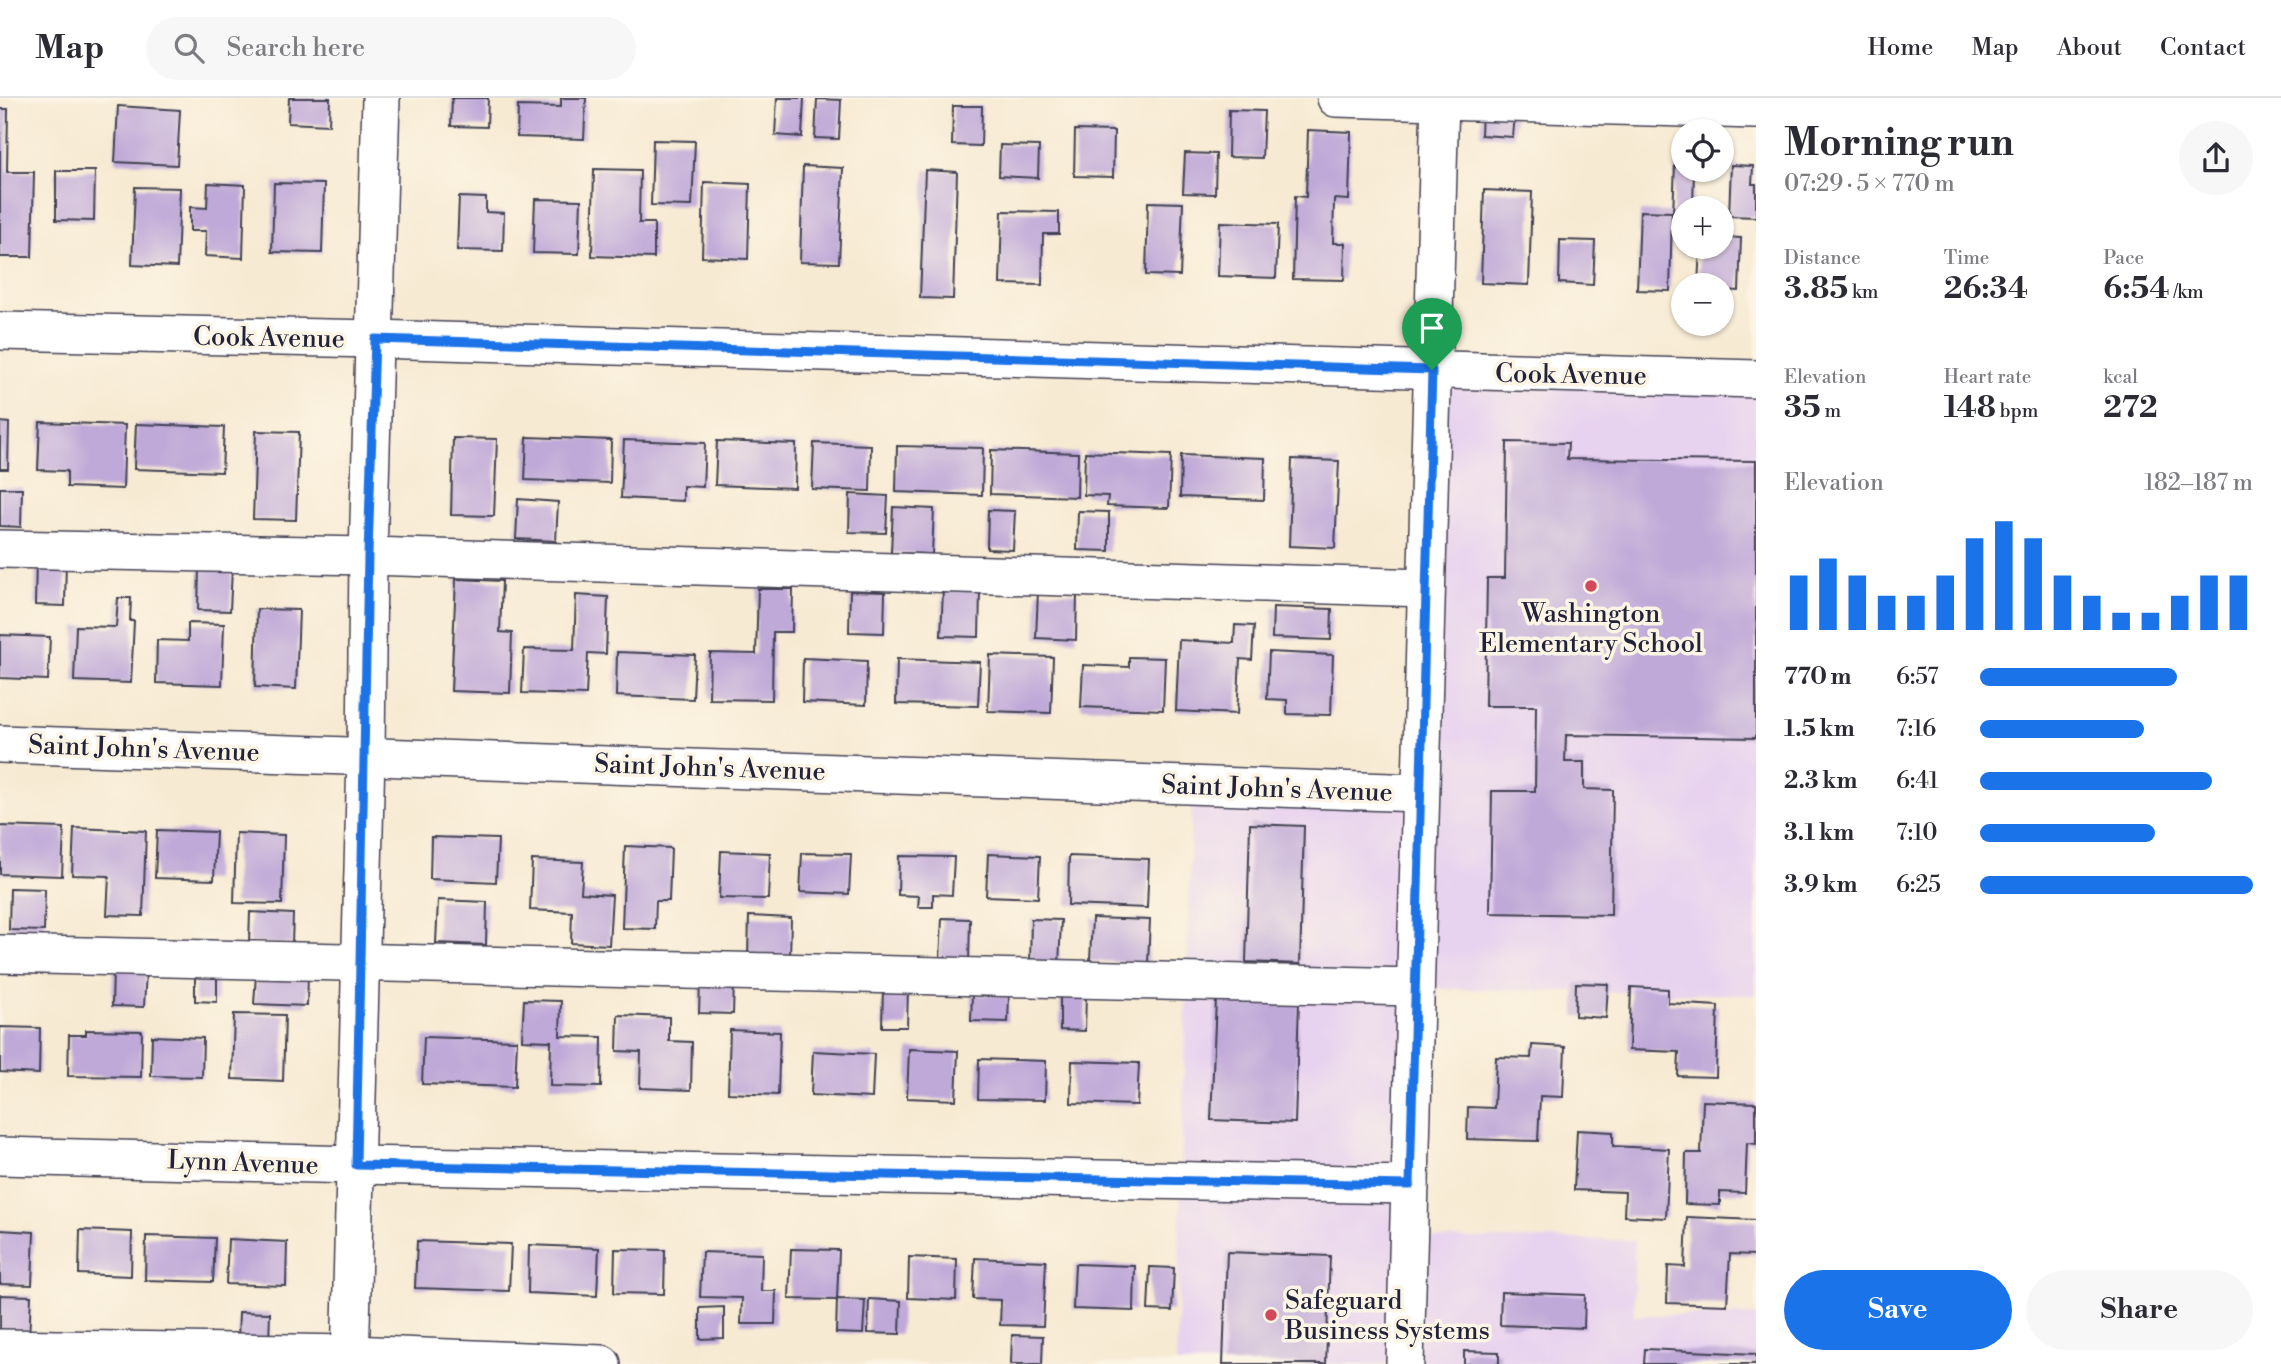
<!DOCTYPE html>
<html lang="en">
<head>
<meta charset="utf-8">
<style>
	body { margin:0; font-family:"Libre Bodoni",serif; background:#f7f7f7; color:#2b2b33; height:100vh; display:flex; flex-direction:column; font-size:26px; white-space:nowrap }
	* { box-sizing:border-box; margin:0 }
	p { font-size:23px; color:#7c7c81 }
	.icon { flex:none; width:38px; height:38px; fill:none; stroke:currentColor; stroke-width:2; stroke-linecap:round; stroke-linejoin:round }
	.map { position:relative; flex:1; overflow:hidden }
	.side { display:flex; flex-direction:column; background:#fff; width:525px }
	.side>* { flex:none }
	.controls { position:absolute; left:1671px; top:21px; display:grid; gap:14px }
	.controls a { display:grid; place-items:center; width:63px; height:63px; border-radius:50%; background:#fff; box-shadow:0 2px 5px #0004; font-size:35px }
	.pin { position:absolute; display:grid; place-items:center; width:60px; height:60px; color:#fff; margin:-72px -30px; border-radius:50% 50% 50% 0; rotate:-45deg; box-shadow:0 0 7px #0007 }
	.pin .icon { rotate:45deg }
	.round { display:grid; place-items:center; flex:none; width:74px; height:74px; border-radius:37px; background:#f7f7f7 }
	.headline { display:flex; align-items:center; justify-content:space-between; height:119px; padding:0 28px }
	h1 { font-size:38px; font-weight:800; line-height:52px }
	.stats { display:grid; grid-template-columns:repeat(3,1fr); gap:10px; height:119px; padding:7px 28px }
	.stats div { display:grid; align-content:center }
	.stats b { font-size:30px; font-weight:800 }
	.stats small { font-size:19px; font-weight:400 }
	.stats p { font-size:19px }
	.chart { height:196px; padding:14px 28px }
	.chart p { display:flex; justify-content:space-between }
	.chart svg { width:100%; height:126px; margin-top:7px; stroke:#1a73e8; stroke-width:6 }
	.cta { display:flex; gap:14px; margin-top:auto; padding:14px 28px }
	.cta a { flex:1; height:80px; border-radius:42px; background:#1a73e8; color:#fff; font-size:28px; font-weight:800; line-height:80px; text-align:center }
	.cta a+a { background:#f7f7f7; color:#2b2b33 }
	ul { padding:0 28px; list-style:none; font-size:23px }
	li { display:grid; grid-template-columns:112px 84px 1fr; align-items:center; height:52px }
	li i { height:18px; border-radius:9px; background:#1a73e8 }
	header { display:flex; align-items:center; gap:42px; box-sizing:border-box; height:98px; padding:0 35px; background:#fff; border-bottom:2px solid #e1e1e2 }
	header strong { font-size:33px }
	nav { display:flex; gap:38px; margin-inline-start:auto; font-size:24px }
	.search { width:490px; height:63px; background:#f7f7f7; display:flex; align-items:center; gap:18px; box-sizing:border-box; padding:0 24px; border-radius:38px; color:#7c7c81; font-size:26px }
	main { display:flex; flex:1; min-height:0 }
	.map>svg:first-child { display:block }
	.built { fill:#e7d2ef }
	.building { fill:#bfa9d8 }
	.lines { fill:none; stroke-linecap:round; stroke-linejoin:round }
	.minor-casing { stroke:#424052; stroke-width:40 }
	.minor { stroke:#fff; stroke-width:37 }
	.route-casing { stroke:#fff; stroke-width:14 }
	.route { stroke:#1a73e8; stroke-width:9 }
	.poi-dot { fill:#d1495b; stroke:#fcf5e5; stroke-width:2.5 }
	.labels { text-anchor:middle; stroke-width:7; stroke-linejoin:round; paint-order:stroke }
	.street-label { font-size:26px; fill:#22223b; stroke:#fcf5e5 }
	.poi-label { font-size:26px; fill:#22223b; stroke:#fcf5e5 }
</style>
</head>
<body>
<header>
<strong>Map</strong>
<div class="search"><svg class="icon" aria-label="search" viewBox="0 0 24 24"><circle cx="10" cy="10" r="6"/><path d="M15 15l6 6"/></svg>Search here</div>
<nav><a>Home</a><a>Map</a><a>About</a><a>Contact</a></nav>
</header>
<main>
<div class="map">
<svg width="1756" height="1266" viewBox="0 0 1756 1266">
	<rect width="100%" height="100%" fill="#fcf5e5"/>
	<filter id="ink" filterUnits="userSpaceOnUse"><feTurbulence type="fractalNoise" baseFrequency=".0143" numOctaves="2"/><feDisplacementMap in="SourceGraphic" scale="14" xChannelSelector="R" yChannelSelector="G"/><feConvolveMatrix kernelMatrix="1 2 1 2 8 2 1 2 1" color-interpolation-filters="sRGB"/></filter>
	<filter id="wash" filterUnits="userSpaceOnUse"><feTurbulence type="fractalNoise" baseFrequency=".00686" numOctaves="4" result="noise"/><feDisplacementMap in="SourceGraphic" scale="28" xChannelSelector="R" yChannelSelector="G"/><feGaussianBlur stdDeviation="1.57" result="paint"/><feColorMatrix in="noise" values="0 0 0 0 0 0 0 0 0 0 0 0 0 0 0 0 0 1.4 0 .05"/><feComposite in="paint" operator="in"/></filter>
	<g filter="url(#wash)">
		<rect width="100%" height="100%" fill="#f7ead3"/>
		<polygon class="built" points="1432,273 1756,281 1756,897 1415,890 1409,1140 1634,1142 1634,1217 1756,1217 1756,1266 1176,1266 1192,687 1420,694"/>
		<g id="blocks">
			<g class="building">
				<polygon points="289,0 330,0 329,27 288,25"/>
				<polygon points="452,0 488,0 487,29 451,28"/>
				<polygon points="561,0 586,0 584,41 517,39 518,8 561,9"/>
				<polygon points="777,0 804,0 802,39 775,37"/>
				<polygon points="817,1 841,2 839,41 815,40"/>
				<polygon points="118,8 180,12 177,67 115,64"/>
				<polygon points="953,8 982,8 981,48 952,47"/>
				<polygon points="0,11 8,11 7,74 34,74 32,159 0,159"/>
				<polygon points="1229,12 1264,13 1262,60 1228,59"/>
				<polygon points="1482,12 1515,15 1513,39 1481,37"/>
				<polygon points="1075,32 1114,33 1113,79 1074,78"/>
				<polygon points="1308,32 1351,34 1349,102 1334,101 1333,145 1345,145 1344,182 1293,181 1295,98 1306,99"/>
				<polygon points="653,42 695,43 692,108 651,107"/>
				<polygon points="1000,47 1039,48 1038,80 999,78"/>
				<polygon points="1185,55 1216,56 1215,96 1183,95"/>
				<polygon points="1675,65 1684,66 1684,72 1694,72 1693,110 1684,110 1684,117 1673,117"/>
				<polygon points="1731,67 1753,68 1752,86 1756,86 1756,119 1729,118"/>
				<polygon points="803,68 843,70 839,165 800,164"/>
				<polygon points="594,71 640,72 639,125 654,125 654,160 592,158"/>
				<polygon points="925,72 957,74 953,201 920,200"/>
				<polygon points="56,73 95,73 94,123 56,122"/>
				<polygon points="704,84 750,86 748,161 702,159"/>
				<polygon points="208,85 245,87 243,160 205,158 206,133 190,133 190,109 207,110"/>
				<polygon points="274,85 324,86 322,155 272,154"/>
				<polygon points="135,89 180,90 177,169 132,167"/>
				<polygon points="1484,92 1532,94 1529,187 1481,185"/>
				<polygon points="459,99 486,100 486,114 504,115 503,153 457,152"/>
				<polygon points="535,101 581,102 579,156 533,155"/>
				<polygon points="1148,104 1183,105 1180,178 1146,177"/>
				<polygon points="1002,113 1059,114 1059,136 1043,136 1042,187 1000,186"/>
				<polygon points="1640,113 1672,114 1670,193 1637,192"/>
				<polygon points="1220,124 1278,126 1276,180 1218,178"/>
				<polygon points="1722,139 1741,140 1739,193 1722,192 1722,187 1698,187 1700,149 1722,149"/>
				<polygon points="1560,142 1595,143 1593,187 1559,185"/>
				<polygon points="0,324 9,325 8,371 0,371"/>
				<polygon points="40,324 125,327 123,391 67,389 67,373 38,372"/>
				<polygon points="136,326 224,329 222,374 134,371"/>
				<polygon points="256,333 299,334 296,422 253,421"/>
				<polygon points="527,339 611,342 610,385 525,382"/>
				<polygon points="453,340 497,341 494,418 451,417"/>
				<polygon points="624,342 705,345 703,389 683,388 683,403 621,400"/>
				<polygon points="717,343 796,346 795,390 715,387"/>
				<polygon points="1507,344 1568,345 1567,361 1756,363 1756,640 1566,637 1565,664 1584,664 1584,691 1613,692 1611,817 1490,815 1492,693 1535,693 1536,608 1485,608 1487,480 1505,480"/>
				<polygon points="814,345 871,347 870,393 812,391"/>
				<polygon points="897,348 983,350 982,397 896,394"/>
				<polygon points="991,352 1078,355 1077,399 990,396"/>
				<polygon points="1085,354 1171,357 1169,410 1107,408 1108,398 1084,397"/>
				<polygon points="1181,357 1265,360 1264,402 1180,399"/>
				<polygon points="1292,361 1339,363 1335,450 1289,448"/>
				<polygon points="0,390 22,390 21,429 0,428"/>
				<polygon points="850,396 888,398 886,435 849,434"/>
				<polygon points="518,401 558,404 556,443 516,441"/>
				<polygon points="893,409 934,411 932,456 891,455"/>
				<polygon points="988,412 1015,413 1013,452 987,451"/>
				<polygon points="1078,413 1109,414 1109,453 1077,452"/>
				<polygon points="36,460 66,460 65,508 35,507"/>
				<polygon points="199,469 232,470 230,513 198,512"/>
				<polygon points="456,481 502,483 500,534 512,535 510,595 451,593"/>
				<polygon points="758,491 793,491 792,534 773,534 772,602 709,601 710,555 756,556"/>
				<polygon points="943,492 980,493 979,539 941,538"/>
				<polygon points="850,493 885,494 884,535 849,534"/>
				<polygon points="1038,493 1077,495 1076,542 1036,540"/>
				<polygon points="576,497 608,499 606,556 588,555 586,597 522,595 524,551 574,552"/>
				<polygon points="118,500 131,500 130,523 134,523 131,585 74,583 76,528 116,529"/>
				<polygon points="1273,509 1332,511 1331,542 1272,540"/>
				<polygon points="257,511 299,512 296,591 255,589"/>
				<polygon points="188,525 224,526 222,587 156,585 157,542 188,543"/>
				<polygon points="1235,527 1254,528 1252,562 1240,561 1237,616 1176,613 1179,542 1234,545"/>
				<polygon points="0,537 50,539 48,582 0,580"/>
				<polygon points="617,554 695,557 693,601 616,598"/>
				<polygon points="1269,554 1333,557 1331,617 1287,616 1287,602 1267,601"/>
				<polygon points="990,557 1053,559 1051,615 988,613"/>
				<polygon points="1129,559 1165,560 1163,612 1081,609 1083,567 1129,569"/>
				<polygon points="803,560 867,563 866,607 802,604"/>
				<polygon points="897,561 980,564 978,608 896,606"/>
				<polygon points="1250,726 1304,728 1300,866 1246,864"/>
				<polygon points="0,728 64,730 62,778 0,776"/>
				<polygon points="74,730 146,733 143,818 107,817 109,778 72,777"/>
				<polygon points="157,732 216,734 214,782 155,780"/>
				<polygon points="236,735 284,737 282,806 234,805"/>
				<polygon points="431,739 498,741 496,784 430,781"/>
				<polygon points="625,748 671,750 669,803 656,803 655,831 622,830"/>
				<polygon points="721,753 770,755 768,801 719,800"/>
				<polygon points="802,755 851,756 849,796 800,794"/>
				<polygon points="988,756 1040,758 1038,800 986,798"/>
				<polygon points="899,758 954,759 952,797 933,796 933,809 918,809 919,798 898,797"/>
				<polygon points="1069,758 1149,761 1147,810 1068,807"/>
				<polygon points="532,762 583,764 581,795 612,797 609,847 571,845 572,814 530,812"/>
				<polygon points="10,790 45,791 44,833 9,832"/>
				<polygon points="438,802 487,804 486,847 436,845"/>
				<polygon points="250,814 293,816 292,846 249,845"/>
				<polygon points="749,818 791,820 790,860 748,859"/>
				<polygon points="942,820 970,821 969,865 940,864"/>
				<polygon points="1092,820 1150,822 1148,865 1090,863"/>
				<polygon points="1031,821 1061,822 1059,868 1030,867"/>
				<polygon points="113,872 146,873 144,909 112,908"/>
				<polygon points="195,872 217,872 217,904 195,903"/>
				<polygon points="256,876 308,877 307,908 254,906"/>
				<polygon points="700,882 734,884 733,916 699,915"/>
				<polygon points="1576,885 1608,886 1606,920 1575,918"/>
				<polygon points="1631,889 1668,891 1668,905 1718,908 1716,979 1678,978 1679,954 1629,952"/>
				<polygon points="883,890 908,890 907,929 882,929"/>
				<polygon points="972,896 1009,898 1008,924 971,923"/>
				<polygon points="1060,896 1086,896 1085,933 1060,932"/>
				<polygon points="1216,901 1299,904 1295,1025 1211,1022"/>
				<polygon points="524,902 561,903 560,938 602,939 601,989 550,988 551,943 522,942"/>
				<polygon points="234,916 285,917 283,983 232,981"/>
				<polygon points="618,917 669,919 669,943 692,944 691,992 640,990 641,954 617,953"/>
				<polygon points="0,929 40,930 39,976 0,974"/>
				<polygon points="86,932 142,933 141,979 68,978 69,937 86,937"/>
				<polygon points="730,932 780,934 778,997 728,995"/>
				<polygon points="152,938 203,940 202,979 151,978"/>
				<polygon points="424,939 517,942 515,989 422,986"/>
				<polygon points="1532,947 1565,949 1563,999 1540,998 1538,1043 1467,1041 1468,1009 1494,1010 1496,959 1531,960"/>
				<polygon points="909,951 958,953 956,1002 907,1000"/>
				<polygon points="813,953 874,956 872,1000 811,997"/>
				<polygon points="979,961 1046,963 1045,1002 978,1001"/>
				<polygon points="1072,963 1139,965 1137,1007 1071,1005"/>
				<polygon points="1703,1003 1756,1005 1756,1046 1747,1045 1745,1095 1720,1094 1720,1107 1685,1106 1686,1055 1701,1055"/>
				<polygon points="1577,1032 1613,1034 1613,1048 1669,1051 1666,1120 1624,1118 1625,1094 1574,1092"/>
				<polygon points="1687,1119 1756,1122 1755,1157 1730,1156 1727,1207 1667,1205 1668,1168 1685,1169"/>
				<polygon points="0,1132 34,1134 32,1187 0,1186"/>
				<polygon points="80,1132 132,1134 131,1178 79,1176"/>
				<polygon points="146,1138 215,1140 213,1184 145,1182"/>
				<polygon points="228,1141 287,1144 286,1188 226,1186"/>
				<polygon points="417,1143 511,1146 509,1193 415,1190"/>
				<polygon points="529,1147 599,1150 597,1198 528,1195"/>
				<polygon points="615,1151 665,1152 664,1196 614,1195"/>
				<polygon points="791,1151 839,1152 837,1202 789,1201"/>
				<polygon points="702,1154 762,1156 761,1193 776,1193 775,1226 741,1226 742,1200 700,1199"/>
				<polygon points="1227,1154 1330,1158 1326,1266 1223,1266"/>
				<polygon points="909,1159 957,1161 956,1202 908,1200"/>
				<polygon points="975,1160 1046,1163 1043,1228 1000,1227 1001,1202 973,1201"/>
				<polygon points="1075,1166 1135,1168 1134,1213 1073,1211"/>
				<polygon points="1150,1169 1174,1170 1172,1213 1148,1212"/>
				<polygon points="1501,1194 1585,1197 1584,1230 1500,1227"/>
				<polygon points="0,1197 31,1198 29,1242 0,1241"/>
				<polygon points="837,1201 865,1202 863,1236 836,1235"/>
				<polygon points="869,1201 901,1203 900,1236 868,1235"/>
				<polygon points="724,1209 724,1240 700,1241 700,1210"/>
				<polygon points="239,1214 270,1215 269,1245 238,1244"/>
				<polygon points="1012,1237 1043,1238 1042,1266 1011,1266"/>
				<polygon points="1645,1251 1756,1256 1756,1266 1644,1266"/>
				<polygon points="1464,1253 1499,1254 1499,1266 1464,1266"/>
			</g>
		</g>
	</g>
	<g filter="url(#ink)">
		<use href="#blocks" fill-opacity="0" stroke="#424052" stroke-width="2"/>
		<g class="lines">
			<defs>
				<g id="minor">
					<polyline points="1336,0 1756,12"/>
					<polyline points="0,233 375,241 1756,281"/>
					<polyline points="0,451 368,458 1426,490"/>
					<polyline points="0,646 1420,695"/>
					<polyline points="0,856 1415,889"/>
					<polyline points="0,1058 356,1067 1410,1087"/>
					<polyline points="0,1250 350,1256 602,1266"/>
					<polyline points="350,1266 366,657 368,458 381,0"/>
					<polyline points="1405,1266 1440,0"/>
				</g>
			</defs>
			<use href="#minor" class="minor-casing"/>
			<use href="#minor" class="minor"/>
		</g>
	</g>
	<g class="lines" filter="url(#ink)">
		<defs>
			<polygon id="route" points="375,241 1432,272 1410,1087 356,1067 368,457"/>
		</defs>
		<use href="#route" class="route-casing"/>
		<use href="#route" class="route"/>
	</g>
	<g class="poi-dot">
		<circle cx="1591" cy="488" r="7"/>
		<circle cx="1271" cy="1217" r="7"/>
	</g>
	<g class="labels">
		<g class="street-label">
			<text transform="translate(269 239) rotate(1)" y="9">Cook Avenue</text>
			<text transform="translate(1571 276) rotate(1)" y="9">Cook Avenue</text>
			<text transform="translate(144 650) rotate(2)" y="9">Saint John's Avenue</text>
			<text transform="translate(710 669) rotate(2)" y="9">Saint John's Avenue</text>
			<text transform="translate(1277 690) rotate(2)" y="9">Saint John's Avenue</text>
			<text transform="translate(243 1064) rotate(2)" y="9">Lynn Avenue</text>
		</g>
		<g class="poi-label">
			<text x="1591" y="524">Washington<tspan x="1591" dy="30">Elementary School</tspan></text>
			<text x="1285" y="1211" text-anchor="start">Safeguard<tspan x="1285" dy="30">Business Systems</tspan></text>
		</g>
	</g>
</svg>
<div class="controls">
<a><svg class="icon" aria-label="locate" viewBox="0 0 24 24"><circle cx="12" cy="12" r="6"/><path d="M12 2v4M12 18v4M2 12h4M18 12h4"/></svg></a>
<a>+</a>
<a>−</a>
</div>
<div class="pin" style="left:1432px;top:272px;background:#1e9e55"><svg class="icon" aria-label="arrive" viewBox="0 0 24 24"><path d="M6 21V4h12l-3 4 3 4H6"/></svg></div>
</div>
<section class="side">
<div class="headline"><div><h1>Morning run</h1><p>07:29 · 5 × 770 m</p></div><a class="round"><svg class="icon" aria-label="share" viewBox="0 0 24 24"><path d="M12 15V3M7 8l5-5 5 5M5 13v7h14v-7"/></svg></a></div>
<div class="stats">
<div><p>Distance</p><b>3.85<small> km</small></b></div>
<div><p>Time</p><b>26:34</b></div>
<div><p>Pace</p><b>6:54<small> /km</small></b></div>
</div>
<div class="stats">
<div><p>Elevation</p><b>35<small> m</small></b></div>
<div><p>Heart rate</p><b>148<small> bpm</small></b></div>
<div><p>kcal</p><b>272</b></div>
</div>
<div class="chart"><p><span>Elevation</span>182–187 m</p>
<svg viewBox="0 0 160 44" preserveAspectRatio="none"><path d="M5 44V25M15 44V19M25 44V25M35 44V32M45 44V32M55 44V25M65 44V12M75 44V6M85 44V12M95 44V25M105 44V32M115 44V38M125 44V38M135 44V32M145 44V25M155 44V25"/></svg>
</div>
<ul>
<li><b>770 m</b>6:57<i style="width:72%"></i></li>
<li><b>1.5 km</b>7:16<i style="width:60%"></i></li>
<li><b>2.3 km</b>6:41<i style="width:85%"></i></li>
<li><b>3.1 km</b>7:10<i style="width:64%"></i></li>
<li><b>3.9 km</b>6:25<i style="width:100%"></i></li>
</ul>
<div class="cta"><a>Save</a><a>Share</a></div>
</section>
</main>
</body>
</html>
